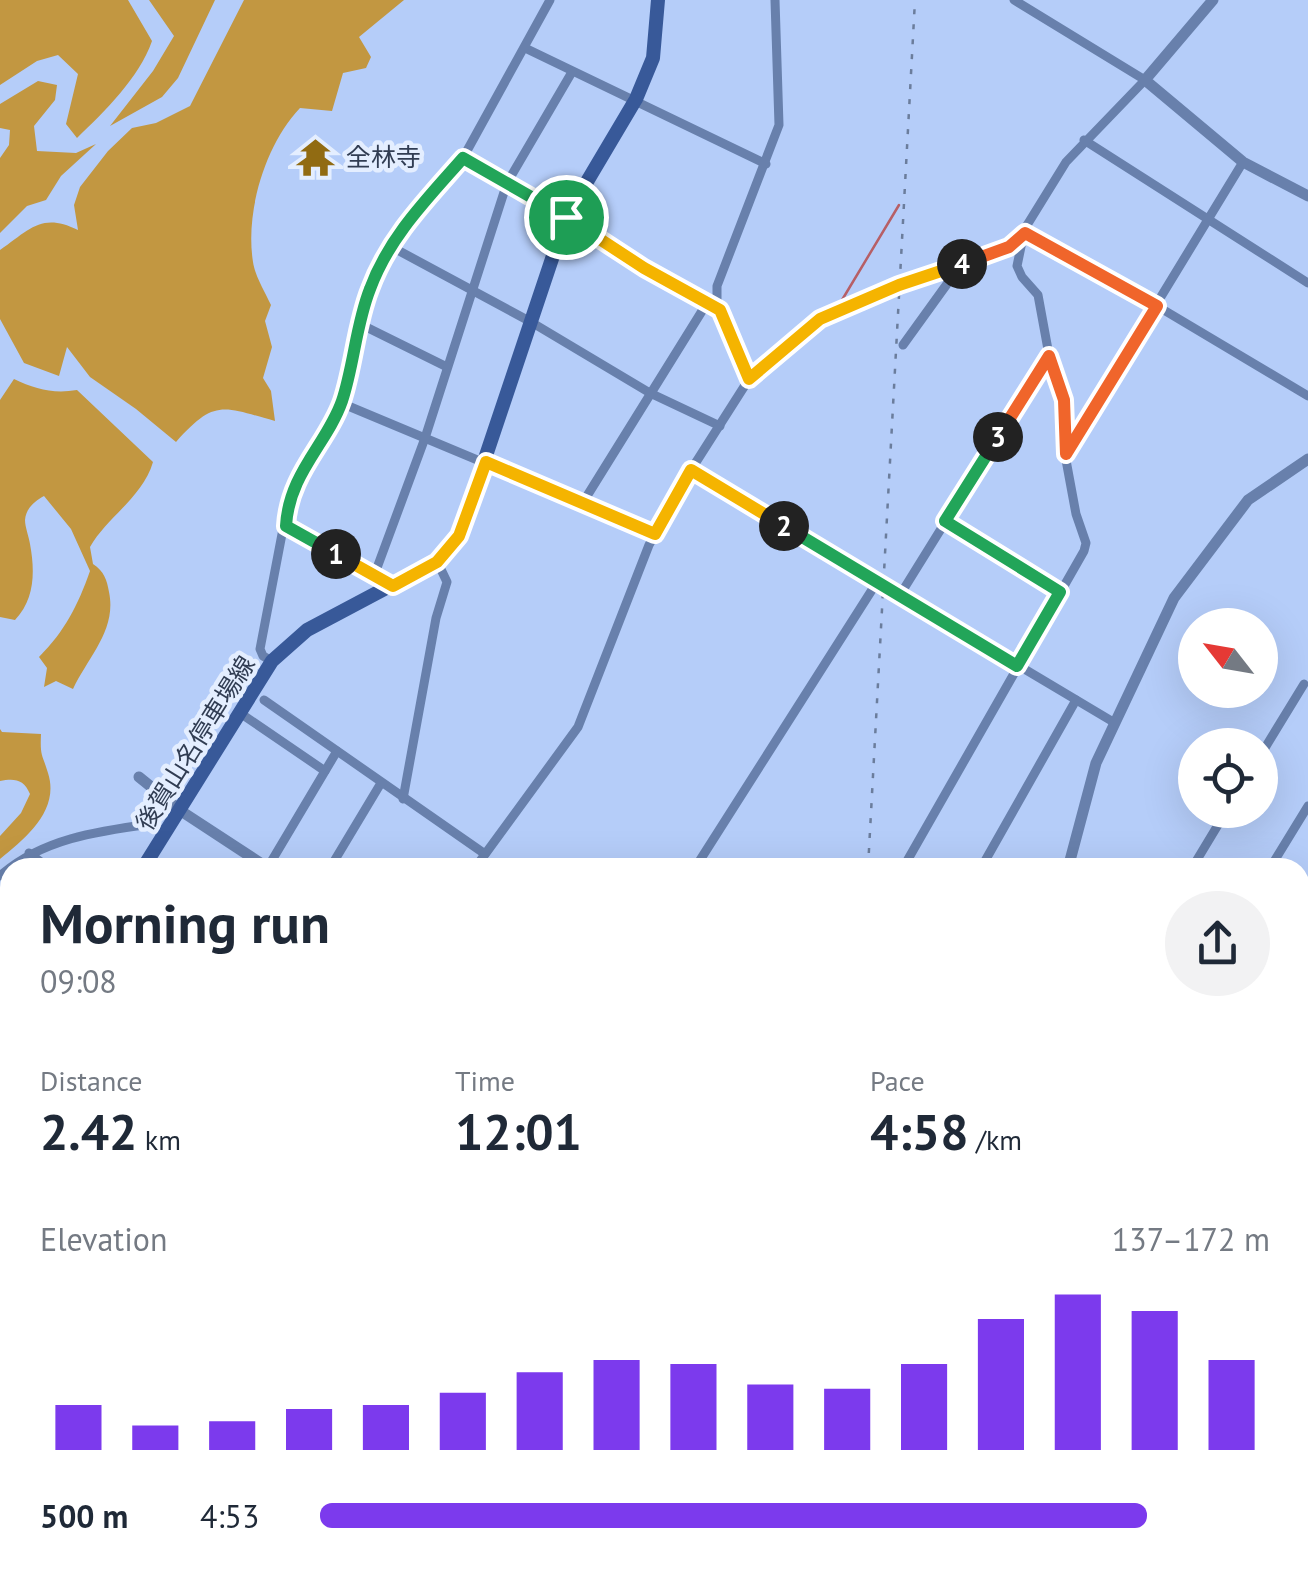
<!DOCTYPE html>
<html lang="en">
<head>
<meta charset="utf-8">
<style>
	body { margin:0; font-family:"PT Sans","Noto Sans JP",sans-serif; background:#f2f2f3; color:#1f2937; height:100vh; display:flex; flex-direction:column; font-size:38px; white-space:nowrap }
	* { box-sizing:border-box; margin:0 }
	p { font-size:32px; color:#747a83 }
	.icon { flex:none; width:55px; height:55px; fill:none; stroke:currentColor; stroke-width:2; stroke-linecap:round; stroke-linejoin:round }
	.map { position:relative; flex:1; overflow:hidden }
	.drawer { position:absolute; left:0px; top:858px; width:1310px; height:718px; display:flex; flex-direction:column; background:#fff; border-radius:30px 30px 0 0; box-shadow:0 10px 40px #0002 }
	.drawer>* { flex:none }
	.needle { width:65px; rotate:301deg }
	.tools { position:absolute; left:1178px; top:608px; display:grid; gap:20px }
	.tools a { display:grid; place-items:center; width:100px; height:100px; border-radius:50%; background:#fff; box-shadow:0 10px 40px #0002; font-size:50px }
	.pin { position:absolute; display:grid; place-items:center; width:85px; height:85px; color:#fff; margin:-42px; border:5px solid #fff; border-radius:50%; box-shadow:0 2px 10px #0007 }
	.km { position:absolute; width:50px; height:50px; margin:-25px; border-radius:50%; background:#222; color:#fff; font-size:28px; line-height:50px; text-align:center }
	.round { display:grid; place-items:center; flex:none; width:105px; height:105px; border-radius:52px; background:#f2f2f3 }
	.summary { display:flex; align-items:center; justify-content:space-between; height:170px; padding:0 40px }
	h1 { font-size:55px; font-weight:700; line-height:75px }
	.metrics { display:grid; grid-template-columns:repeat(3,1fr); gap:15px; height:170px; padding:10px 40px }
	.metrics div { display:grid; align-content:center }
	.metrics b { font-size:50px; font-weight:700 }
	.metrics small { font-size:28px; font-weight:400 }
	.metrics p { font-size:28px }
	.chart { height:280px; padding:20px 40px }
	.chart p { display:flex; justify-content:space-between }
	.chart svg { width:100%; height:180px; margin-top:10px; stroke:#7c3aed; stroke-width:6 }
	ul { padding:0 40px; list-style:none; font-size:32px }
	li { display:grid; grid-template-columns:160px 120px 1fr; align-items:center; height:75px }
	li i { height:25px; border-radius:12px; background:#7c3aed }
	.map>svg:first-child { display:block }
	.green { fill:#c29741 }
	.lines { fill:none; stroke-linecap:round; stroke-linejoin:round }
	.stream { stroke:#b75f66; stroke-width:2.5 }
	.minor { stroke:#6880ac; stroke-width:9 }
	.tertiary { stroke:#6880ac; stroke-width:11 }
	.secondary { stroke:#385999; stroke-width:14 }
	.rail { stroke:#6b7d9c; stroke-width:2.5; stroke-dasharray:5 10; stroke-linecap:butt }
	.split-1-casing { stroke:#fff; stroke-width:20 }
	.split-2-casing { stroke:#fff; stroke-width:20 }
	.split-3-casing { stroke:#fff; stroke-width:20 }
	.split-4-casing { stroke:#fff; stroke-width:20 }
	.split-5-casing { stroke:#fff; stroke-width:20 }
	.split-1 { stroke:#22a559; stroke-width:12 }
	.split-2 { stroke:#f5b400; stroke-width:12 }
	.split-3 { stroke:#22a559; stroke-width:12 }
	.split-4 { stroke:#f0652b; stroke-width:12 }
	.split-5 { stroke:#f5b400; stroke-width:12 }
	.labels { text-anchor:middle; stroke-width:9; stroke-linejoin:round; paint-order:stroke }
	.poi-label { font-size:25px; fill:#313d53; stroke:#e4eeff; text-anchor:start }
	.street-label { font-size:25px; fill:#313d53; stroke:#e4eeff }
</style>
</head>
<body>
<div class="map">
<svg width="1308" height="1573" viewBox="0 0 1308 1573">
	<rect width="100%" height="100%" fill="#b5cdf9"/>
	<g class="green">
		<path d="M0 0H128L152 41C139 78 105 111 77 138L66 124 78 74 58 55 37 61 0 85Z"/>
		<polygon points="149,0 215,0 178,78 162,97 110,126 153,71 174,36"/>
		<path d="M244 0H404L359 37 371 57 366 68 343 73 332 111 300 108C265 145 245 212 253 262 255 276 265 292 271 305L265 321 272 347 263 378 271 391 275 421C223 407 215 398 176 442L136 409 90 377 67 347 59 376 24 363 0 319V250C30 229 42 212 78 230L74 205 80 187 108 151 132 128 156 123 190 106Z"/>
		<polygon points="38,81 57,85 55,100 34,126 37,151 76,153 96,144 61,176 46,200 27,206 0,233 0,158 9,145 10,130 0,128 0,104"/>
		<path d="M14 379C35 389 53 394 77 390L153 462C143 497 107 517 90 547L93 564C104 571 107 580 109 592 117 630 88 657 73 689L56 681 44 687 47 668 39 657C65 631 78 605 90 571L71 529 44 496C35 501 26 508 25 520 25 527 29 537 30 544 35 571 35 599 15 620L0 617V400Z"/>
		<path d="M0 729 2 732 41 734C40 757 42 753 48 773 60 810 26 838 0 859V836L21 813 30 794C24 779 14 778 0 781Z"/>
	</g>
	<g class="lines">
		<polyline class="stream" points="842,300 899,205"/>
		<g class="minor">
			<polyline points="525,48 766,164"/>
			<polyline points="1084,140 1308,283"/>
			<polyline points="463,158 720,311"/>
			<polyline points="1025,233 1157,306 1308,396"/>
			<polyline points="390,246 531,322 650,393 720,426"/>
			<polyline points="360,324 447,367"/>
			<polyline points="903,345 960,266"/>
			<polyline points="749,379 717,302 717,286 779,125 775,0"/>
			<polyline points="341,403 655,534"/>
			<polyline points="1067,451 1243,162"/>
			<polyline points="691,470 1115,723"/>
			<polyline points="582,504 707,303"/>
			<polyline points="945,521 1061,592"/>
			<polyline points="285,526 392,585"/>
			<polyline points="374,576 425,438 507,183 572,72"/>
			<polyline points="900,595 1049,355"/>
			<polyline points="272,661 263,656 260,649 287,508 311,453 341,403 368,292 377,270 405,223 463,158 550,0"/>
			<polyline points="264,700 485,854"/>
			<polyline points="240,713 325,771"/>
			<polyline points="1260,756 1304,684"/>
			<polyline points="403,799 436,618 447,582 437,561"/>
			<polyline points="29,853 49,868"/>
			<polyline points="268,867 337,751"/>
			<polyline points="330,868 381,783"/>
			<polyline points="475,868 578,727 649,545 691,470 749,379 831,313 1016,243 1066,162 1145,80 1014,0"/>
			<polyline points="695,868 877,582"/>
			<polyline points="903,868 1084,551 1086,543 1076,514 1066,460 1064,399 1049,355 1038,295 1022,277 1017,266 1023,237"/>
			<polyline points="981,868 1076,700"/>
			<polyline points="1192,868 1227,810"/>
			<polyline points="1270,868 1308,806"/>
			<path d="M0 876C41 839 98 831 151 824"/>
			<polyline points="0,943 10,929"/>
			<polyline points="0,1025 10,1032"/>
			<polyline points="0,1234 10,1236"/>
			<polyline points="0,1301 10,1287"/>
			<polyline points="0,1434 10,1440"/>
			<polyline points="0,1530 10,1532"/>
			<polyline points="133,1565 157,1573"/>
			<polyline points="530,1565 541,1573"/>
			<polyline points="1069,1565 1080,1573"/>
			<polyline points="74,1573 84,1565"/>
			<polyline points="249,1573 252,1565"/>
			<polyline points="329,1573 335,1565"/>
			<polyline points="514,1573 520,1565"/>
			<polyline points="818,1573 822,1565"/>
			<polyline points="1011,1573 1017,1565"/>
			<polyline points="1042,1573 1048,1565"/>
		</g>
		<g class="tertiary">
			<polyline points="1213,0 1145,80 1243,162 1308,196"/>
			<polyline points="139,777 181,811 268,868"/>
			<polyline points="1068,868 1096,763 1174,598 1248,500 1308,459"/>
			<polyline points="933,1573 939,1565"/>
		</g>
		<g class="secondary">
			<polyline points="143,868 272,661 307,630 437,561 459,536 566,217 636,99 653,58 658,0"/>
			<polyline points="0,1076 10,1062"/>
			<polyline points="744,1573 746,1565"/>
		</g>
		<g class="rail">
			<polyline points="868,868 915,0"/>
			<polyline points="757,1573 760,1565"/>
		</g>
	</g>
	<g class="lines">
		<defs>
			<path id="split-1" d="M336 554 286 526C289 473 327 444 342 401 354 365 356 324 370 289 389 237 427 199 463 158L566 217"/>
			<polyline id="split-2" points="336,554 393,586 437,562 459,536 486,462 655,534 691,470 784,526"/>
			<polyline id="split-3" points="784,526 1017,666 1060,592 945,521 998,437"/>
			<polyline id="split-4" points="962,264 1009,247 1025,233 1157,306 1066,454 1064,400 1049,356 998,437"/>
			<polyline id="split-5" points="566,217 644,268 720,310 749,379 820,319 899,285 962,264"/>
		</defs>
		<use href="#split-1" class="split-1-casing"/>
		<use href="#split-2" class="split-2-casing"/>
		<use href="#split-3" class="split-3-casing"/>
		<use href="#split-4" class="split-4-casing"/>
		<use href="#split-5" class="split-5-casing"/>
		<use href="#split-1" class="split-1"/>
		<use href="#split-2" class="split-2"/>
		<use href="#split-3" class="split-3"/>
		<use href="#split-4" class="split-4"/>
		<use href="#split-5" class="split-5"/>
	</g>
	<defs>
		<symbol id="temple-bare" viewBox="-9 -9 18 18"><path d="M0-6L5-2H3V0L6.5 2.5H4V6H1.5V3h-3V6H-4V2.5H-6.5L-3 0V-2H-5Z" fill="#916b12" stroke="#e4eeff" stroke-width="2.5" paint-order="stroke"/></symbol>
	</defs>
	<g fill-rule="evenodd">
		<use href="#temple-bare" x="288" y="130" width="55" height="55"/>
	</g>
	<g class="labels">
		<g class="poi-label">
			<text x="346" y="166">全林寺</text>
		</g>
		<g class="street-label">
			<text transform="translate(195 743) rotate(-58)" y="9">後賀山名停車場線</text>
		</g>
	</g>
</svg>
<div class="tools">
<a><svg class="needle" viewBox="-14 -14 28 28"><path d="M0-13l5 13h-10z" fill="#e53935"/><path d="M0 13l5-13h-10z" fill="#747a83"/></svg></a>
<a><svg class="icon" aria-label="locate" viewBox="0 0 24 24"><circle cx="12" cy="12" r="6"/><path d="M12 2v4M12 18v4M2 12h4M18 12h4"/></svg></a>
</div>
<div class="pin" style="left:566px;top:217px;background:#1e9e55"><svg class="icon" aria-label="arrive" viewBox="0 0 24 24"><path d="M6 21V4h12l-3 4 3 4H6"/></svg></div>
<b class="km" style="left:336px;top:554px">1</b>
<b class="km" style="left:784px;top:526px">2</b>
<b class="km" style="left:998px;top:437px">3</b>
<b class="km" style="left:962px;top:264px">4</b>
<section class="drawer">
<div class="summary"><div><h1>Morning run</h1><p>09:08</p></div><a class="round"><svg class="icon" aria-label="share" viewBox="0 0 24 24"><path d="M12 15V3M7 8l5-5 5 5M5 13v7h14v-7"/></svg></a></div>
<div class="metrics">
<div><p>Distance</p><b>2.42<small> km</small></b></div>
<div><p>Time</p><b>12:01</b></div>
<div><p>Pace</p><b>4:58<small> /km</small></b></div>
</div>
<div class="chart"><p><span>Elevation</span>137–172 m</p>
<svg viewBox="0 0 160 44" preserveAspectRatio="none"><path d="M5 44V33M15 44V38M25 44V37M35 44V34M45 44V33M55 44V30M65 44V25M75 44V22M85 44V23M95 44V28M105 44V29M115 44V23M125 44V12M135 44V6M145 44V10M155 44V22"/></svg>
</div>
<ul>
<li><b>500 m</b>4:53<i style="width:87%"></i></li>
</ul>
</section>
</div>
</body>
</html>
